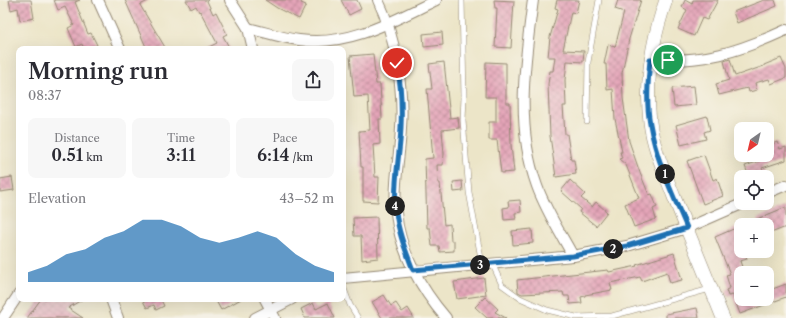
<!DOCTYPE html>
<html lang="en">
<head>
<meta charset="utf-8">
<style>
	body { margin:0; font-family:"Libre Caslon Text",serif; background:#f7f7f7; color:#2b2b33; height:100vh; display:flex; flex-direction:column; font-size:15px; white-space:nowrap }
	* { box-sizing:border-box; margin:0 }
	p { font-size:13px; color:#7c7c81 }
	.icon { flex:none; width:22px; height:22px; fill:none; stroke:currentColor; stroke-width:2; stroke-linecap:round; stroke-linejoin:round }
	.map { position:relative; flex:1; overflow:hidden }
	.panel { position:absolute; left:16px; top:46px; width:330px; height:256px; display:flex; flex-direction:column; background:#fff; border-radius:8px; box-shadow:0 4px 16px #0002 }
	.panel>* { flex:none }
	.needle { width:26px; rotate:214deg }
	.fabs { position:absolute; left:734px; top:122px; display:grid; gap:8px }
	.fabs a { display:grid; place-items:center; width:40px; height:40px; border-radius:8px; background:#fff; box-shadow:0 4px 16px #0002; font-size:20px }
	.pin { position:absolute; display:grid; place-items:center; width:34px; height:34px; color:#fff; margin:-17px; border:2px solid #fff; border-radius:50%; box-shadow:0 1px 4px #0007 }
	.km { position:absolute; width:20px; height:20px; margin:-10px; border-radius:50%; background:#222; color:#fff; font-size:11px; line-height:20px; text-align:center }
	.round { display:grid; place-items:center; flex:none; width:42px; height:42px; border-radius:8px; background:#f7f7f7 }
	.summary { display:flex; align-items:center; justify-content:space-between; height:68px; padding:0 12px }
	h1 { font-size:22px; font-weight:600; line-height:30px }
	.metrics { display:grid; grid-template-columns:repeat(3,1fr); gap:6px; height:68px; padding:4px 12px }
	.metrics div { display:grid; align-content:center; border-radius:8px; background:#f7f7f7; text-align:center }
	.metrics b { font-size:17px; font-weight:600 }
	.metrics small { font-size:11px; font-weight:400 }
	.metrics p { font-size:11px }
	.chart { height:112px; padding:8px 12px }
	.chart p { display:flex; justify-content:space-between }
	.chart svg { width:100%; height:72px; margin-top:4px; fill:#1f6fb2; opacity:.7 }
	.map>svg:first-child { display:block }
	.building { fill:url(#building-cross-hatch) }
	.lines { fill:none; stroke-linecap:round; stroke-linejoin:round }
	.lane-casing { stroke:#948873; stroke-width:6 }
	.street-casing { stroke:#948873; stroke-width:12 }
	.secondary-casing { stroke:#948873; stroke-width:14 }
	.lane { stroke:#fff; stroke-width:5 }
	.street { stroke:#fff; stroke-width:10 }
	.secondary { stroke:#fff; stroke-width:13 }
	.route-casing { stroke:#fff; stroke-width:8 }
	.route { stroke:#1f6fb2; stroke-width:5 }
</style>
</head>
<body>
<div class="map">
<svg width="786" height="318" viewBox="0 0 786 318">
	<defs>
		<pattern id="building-cross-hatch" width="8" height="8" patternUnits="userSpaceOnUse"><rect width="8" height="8" fill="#e4a4b8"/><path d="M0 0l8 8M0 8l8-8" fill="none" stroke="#ba8695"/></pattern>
	</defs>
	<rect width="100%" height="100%" fill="#f7f3e8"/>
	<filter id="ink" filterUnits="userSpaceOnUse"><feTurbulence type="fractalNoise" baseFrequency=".025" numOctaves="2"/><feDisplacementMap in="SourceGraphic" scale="8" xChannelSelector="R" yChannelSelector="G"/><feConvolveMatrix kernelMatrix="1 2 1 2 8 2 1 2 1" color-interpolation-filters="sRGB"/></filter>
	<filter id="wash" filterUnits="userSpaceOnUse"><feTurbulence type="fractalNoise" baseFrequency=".012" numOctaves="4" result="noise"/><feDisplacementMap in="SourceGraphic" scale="16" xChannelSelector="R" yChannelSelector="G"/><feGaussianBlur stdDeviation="0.9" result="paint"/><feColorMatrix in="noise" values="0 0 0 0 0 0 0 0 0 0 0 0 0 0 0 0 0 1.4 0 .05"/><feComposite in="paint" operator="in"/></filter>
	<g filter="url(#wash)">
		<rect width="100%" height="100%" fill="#ece5c8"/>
		<g id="blocks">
			<g class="building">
				<polygon points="9,0 31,0 34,18 20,21 18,8 11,10"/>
				<polygon points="54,0 80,0 75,2 88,34 91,33 97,45 89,49 84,49 82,44 76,47 68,28 74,25 65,7 58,10"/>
				<polygon points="125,0 150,0 140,5 166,49 147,49"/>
				<polygon points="186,0 208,0 207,1 213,14 216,12 227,34 223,36 230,49 205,49 217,43 200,11 199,12 196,6 191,9"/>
				<polygon points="265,0 302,0 301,3 306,5 299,19 277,8"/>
				<polygon points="341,0 357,0 361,9 349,15"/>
				<polygon points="494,0 514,1 511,48 495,47 497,8 495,8"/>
				<polygon points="557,0 579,0 576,13 571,12 563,50 584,51 583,62 567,61 565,80 566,106 563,106 565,134 567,134 571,160 574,160 576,174 556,177 550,136 548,84 550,71 553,71 555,57 548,57 550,37 558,9 555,8"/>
				<polygon points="618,0 641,0 629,39 622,73 623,98 629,141 640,173 649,195 652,194 657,207 653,209 656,219 634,227 625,204 639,198 626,165 619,159 622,158 620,152 622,152 615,119 613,89 607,90 606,64 604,64 608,45 615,47 624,12 615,9"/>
				<polygon points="685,0 692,4 693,0 718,0 707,20 702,18 694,36 678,29 687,10 682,7"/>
				<polygon points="764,0 775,0 777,6 737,23 733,12"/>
				<polygon points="442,32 443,45 424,47 423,34"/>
				<polygon points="373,54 376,84 380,84 382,119 379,119 380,144 373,145 375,177 379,177 378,202 363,201 363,167 361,167 359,131 370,130 368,96 354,97 350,56"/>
				<polygon points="781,58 786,69 786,78 771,84 769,79 755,83 757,90 749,92 748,88 743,89 719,95 716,84 729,80 724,61 730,59 735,76 764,66 764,65"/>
				<polygon points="444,62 450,118 458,117 459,128 442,130 444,154 443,165 437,165 438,183 440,183 444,225 450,224 451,241 454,241 454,251 440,252 439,246 432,246 430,228 427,228 425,159 433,158 427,89 432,89 429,64"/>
				<polygon points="486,62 506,63 506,103 510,103 511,145 514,172 501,173 497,140 489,140 489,122 496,122 496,97 485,97"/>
				<polygon points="694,86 696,105 674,107 672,88"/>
				<polygon points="707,116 710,130 704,132 706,139 681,145 676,125"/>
				<polygon points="777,142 780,149 786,147 786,160 762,168 766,177 749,177 745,166 768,158 767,146"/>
				<polygon points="704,155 713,180 717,178 723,196 703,204 687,161"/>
				<polygon points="12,177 14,190 0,192 0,179"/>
				<polygon points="570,180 585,194 581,198 592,207 596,202 607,212 596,226 579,212 581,209 561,191"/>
				<polygon points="462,181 463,191 454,192 453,182"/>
				<polygon points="520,200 521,212 515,213 516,219 504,220 503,208 509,207 508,201"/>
				<polygon points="786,207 786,227 771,233 767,225 759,225 757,219"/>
				<polygon points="377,217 378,258 362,260 361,236 354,236 353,218"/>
				<polygon points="738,227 741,233 741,251 744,251 747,259 740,261 742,267 740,268 741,299 767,299 767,291 786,284 786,297 740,314 733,295 728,296 726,290 730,288 726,275 730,274 715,237"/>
				<polygon points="532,229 533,243 513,245 512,231"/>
				<polygon points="674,253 682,280 670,283 667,272 642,281 640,277 610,283 612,290 585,295 585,296 581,297 582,303 570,304 569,296 564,296 563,292 522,294 518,292 517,280 608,270 609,272 637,266 636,265"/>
				<polygon points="484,278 486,295 457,299 454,282"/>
				<polygon points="384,295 391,306 396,303 402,312 408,308 414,318 382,318 372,302"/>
				<polygon points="485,297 498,309 495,312 506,318 487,318 475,307"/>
				<polygon points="41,299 83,299 68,308 83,318 27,318"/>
				<polygon points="147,299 164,299 161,300 164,306 156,310 154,305 147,308 143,301"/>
				<polygon points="215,299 241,299 221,310"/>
				<polygon points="313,303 316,309 328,303 335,318 305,318 301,309"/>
				<polygon points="697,308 699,318 666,318 666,314"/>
			</g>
		</g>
	</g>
	<g filter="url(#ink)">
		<use href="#blocks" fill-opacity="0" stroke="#948873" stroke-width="1"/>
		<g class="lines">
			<defs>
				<g id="lane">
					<polyline points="462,0 464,97 463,120 469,192 482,264"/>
					<polyline points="587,122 588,62 599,0"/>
					<polyline points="492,263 502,285 520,298 547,310 576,317 612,316 710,289"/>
					<polyline points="343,286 350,305 358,318"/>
				</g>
				<g id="street">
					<polyline points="98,0 120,49"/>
					<polyline points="230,0 248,28 253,49"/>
					<path d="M378 0C395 35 404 89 401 128 400 156 393 184 396 213 400 252 421 289 446 318"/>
					<path d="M533 0C525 61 515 126 537 186 546 211 561 234 573 256"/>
					<path d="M248 28C265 32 282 38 299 40 349 47 393 21 436 0"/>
					<path d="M650 60C705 62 736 53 786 30"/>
					<polyline points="767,193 786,185"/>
					<polyline points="343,278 573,256 627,246 687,228 744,203"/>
					<polyline points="111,299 118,318"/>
					<polyline points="265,299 275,318"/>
					<polyline points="3,318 19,294"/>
					<polyline points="255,318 292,299"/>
				</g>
				<path id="secondary" d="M666 0C652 40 645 79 650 122 653 148 665 173 674 197 690 237 707 278 723 318"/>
			</defs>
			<use href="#lane" class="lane-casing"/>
			<use href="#street" class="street-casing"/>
			<use href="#secondary" class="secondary-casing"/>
			<use href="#lane" class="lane"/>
			<use href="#street" class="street"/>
			<use href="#secondary" class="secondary"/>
		</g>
	</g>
	<g class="lines" filter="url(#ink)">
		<defs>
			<path id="route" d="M397 63C401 85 402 105 401 127 400 156 393 183 396 212 398 232 406 251 413 270L573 256 627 246 687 228C673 195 656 160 650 124 646 103 648 81 650 60H668"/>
		</defs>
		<use href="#route" class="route-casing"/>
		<use href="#route" class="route"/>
	</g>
</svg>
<div class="fabs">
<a><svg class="needle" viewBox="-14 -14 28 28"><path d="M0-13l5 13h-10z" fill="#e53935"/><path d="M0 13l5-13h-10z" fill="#7c7c81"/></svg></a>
<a><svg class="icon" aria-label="locate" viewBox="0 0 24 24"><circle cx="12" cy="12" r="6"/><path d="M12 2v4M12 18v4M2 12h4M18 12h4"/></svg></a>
<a>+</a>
<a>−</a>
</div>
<div class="pin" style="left:668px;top:60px;background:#1e9e55"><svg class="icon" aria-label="arrive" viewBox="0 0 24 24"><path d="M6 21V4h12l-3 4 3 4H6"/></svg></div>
<div class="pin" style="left:397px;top:63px;background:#d93025"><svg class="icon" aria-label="check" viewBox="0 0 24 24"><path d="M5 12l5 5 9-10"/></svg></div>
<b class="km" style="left:665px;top:174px">1</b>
<b class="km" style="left:613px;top:249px">2</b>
<b class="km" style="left:480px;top:265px">3</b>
<b class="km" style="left:395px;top:206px">4</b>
<section class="panel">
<div class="summary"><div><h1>Morning run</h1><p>08:37</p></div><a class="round"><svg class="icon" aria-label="share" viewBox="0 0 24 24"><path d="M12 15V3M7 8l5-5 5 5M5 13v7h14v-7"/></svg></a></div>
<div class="metrics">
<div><p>Distance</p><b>0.51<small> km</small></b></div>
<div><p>Time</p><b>3:11</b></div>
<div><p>Pace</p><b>6:14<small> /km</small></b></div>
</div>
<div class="chart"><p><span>Elevation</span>43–52 m</p>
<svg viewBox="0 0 160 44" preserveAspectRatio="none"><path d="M0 44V38L10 34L20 27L30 24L40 17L50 13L60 6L70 6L80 10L90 17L100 20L110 17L120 13L130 17L140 27L150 34L160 38V44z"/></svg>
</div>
</section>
</div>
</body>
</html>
